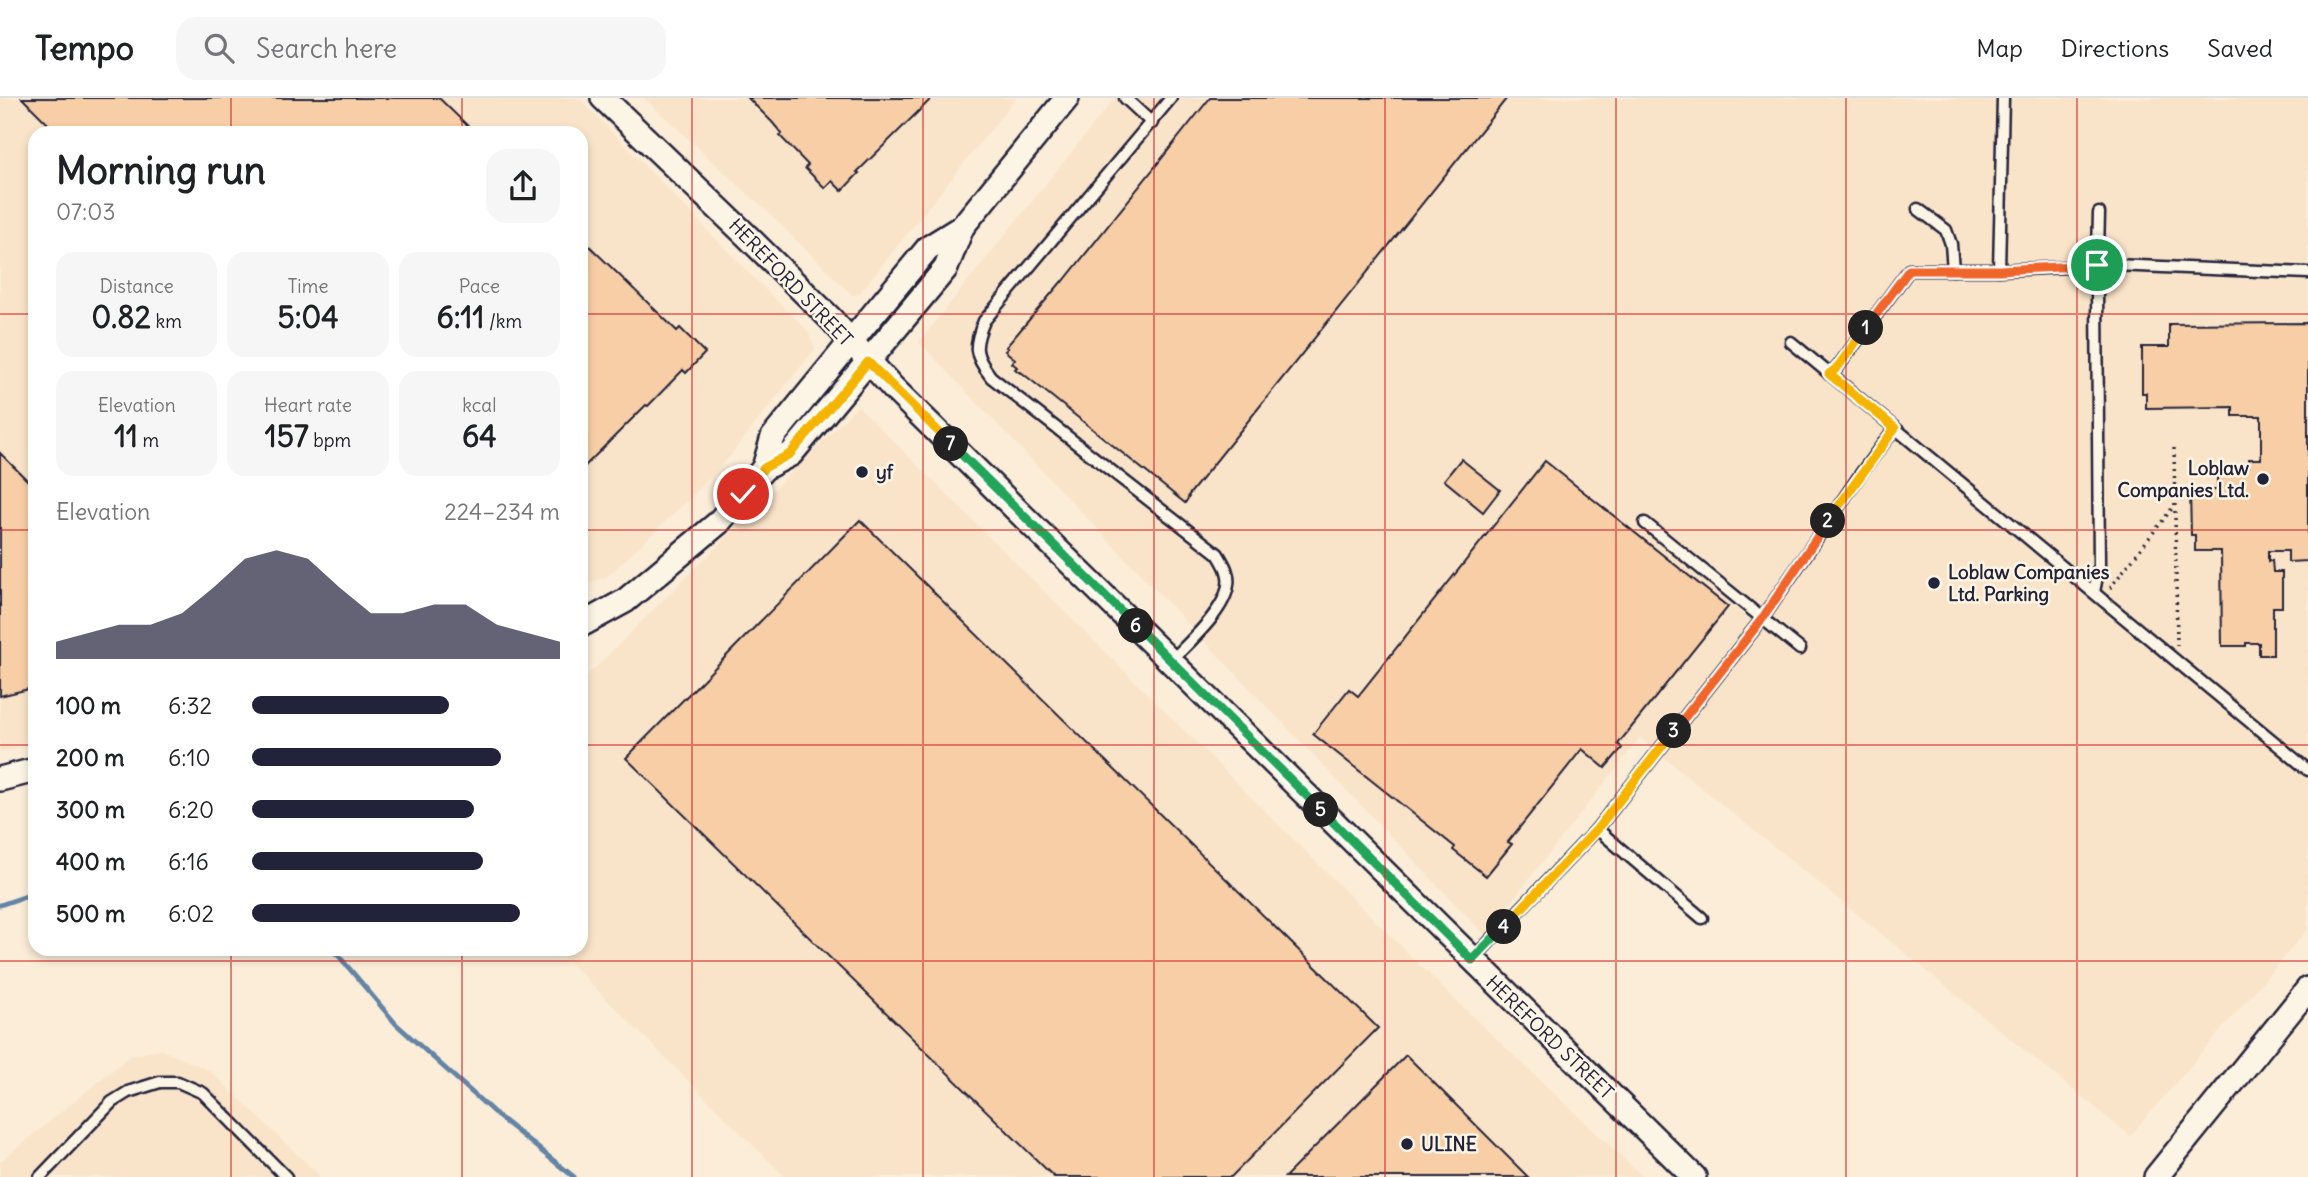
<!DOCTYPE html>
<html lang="en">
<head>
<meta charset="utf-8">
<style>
	body { margin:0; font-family:Delius,sans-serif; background:#f6f6f6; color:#202124; height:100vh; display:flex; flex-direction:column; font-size:26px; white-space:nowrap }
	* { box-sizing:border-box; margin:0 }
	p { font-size:23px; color:#757577 }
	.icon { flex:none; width:38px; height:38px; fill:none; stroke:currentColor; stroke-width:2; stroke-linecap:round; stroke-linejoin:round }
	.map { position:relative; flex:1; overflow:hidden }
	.drawer { position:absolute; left:28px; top:28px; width:560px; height:830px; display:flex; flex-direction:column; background:#fff; border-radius:21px; box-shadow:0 4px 10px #0003 }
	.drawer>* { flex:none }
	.pin { position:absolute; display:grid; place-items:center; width:60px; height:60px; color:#fff; margin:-30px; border:4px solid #fff; border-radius:50%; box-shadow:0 2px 7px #0007 }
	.km { position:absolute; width:35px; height:35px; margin:-18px; border-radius:50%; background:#222; color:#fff; font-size:19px; line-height:35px; text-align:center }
	.round { display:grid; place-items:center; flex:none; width:74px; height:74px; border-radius:21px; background:#f6f6f6 }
	.headline { display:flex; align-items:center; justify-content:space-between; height:119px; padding:0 28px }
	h1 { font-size:38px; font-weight:700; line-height:52px }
	.metrics { display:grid; grid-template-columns:repeat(3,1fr); gap:10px; height:119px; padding:7px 28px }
	.metrics div { display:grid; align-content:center; border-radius:18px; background:#f6f6f6; text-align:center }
	.metrics b { font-size:30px; font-weight:700 }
	.metrics small { font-size:19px; font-weight:400 }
	.metrics p { font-size:19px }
	.chart { height:196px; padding:14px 28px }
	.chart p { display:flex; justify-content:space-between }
	.chart svg { width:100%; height:126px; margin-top:7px; fill:#22223b; opacity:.7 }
	ul { padding:0 28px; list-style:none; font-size:23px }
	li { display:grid; grid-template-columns:112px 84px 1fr; align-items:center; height:52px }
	li i { height:18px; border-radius:9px; background:#22223b }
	header { display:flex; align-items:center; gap:42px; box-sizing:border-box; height:98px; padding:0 35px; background:#fff; border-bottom:2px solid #e0e0e0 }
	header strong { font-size:33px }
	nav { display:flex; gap:38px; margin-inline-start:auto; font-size:24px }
	.search { width:490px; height:63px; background:#f6f6f6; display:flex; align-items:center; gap:18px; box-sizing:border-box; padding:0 24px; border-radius:21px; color:#757577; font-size:26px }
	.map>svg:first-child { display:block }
	.built { fill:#fae4c9 }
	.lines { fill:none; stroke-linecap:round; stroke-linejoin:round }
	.stream { stroke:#6384a6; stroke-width:5 }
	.building { fill:#f7cea6; stroke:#22223b; stroke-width:2 }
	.service-casing { stroke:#22223b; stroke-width:15 }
	.tertiary-casing { stroke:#22223b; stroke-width:28 }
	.path { stroke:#22223b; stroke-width:3.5; stroke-dasharray:2 5; stroke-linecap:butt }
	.service { stroke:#fcf5e5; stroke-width:10 }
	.tertiary { stroke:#fcf5e5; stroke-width:23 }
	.split-1-casing { stroke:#fff; stroke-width:14 }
	.split-2-casing { stroke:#fff; stroke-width:14 }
	.split-3-casing { stroke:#fff; stroke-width:14 }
	.split-4-casing { stroke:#fff; stroke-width:14 }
	.split-5-casing { stroke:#fff; stroke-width:14 }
	.split-6-casing { stroke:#fff; stroke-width:14 }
	.split-7-casing { stroke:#fff; stroke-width:14 }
	.split-8-casing { stroke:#fff; stroke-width:14 }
	.split-1 { stroke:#f0652b; stroke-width:9 }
	.split-2 { stroke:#f5b400; stroke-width:9 }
	.split-3 { stroke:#f0652b; stroke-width:9 }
	.split-4 { stroke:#f5b400; stroke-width:9 }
	.split-5 { stroke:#22a559; stroke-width:9 }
	.split-6 { stroke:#22a559; stroke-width:9 }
	.split-7 { stroke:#22a559; stroke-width:9 }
	.split-8 { stroke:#f5b400; stroke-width:9 }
	.grid { fill:none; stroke:#d62828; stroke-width:2; stroke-opacity:0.55 }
	.poi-dot { fill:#22223b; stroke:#fcf5e5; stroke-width:2.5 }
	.labels { text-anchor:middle; stroke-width:5; stroke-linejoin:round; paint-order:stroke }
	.street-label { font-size:19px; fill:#22223b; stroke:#fcf5e5 }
	.poi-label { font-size:19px; font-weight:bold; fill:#22223b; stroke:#fcf5e5; text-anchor:start }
</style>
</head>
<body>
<header>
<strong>Tempo</strong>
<div class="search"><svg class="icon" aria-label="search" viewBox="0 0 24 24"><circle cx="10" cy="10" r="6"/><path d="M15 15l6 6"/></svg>Search here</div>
<nav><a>Map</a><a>Directions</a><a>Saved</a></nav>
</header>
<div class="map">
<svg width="2308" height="1079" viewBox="0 0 2308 1079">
	<rect width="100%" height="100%" fill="#fbedd8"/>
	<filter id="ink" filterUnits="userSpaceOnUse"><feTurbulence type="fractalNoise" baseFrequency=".0143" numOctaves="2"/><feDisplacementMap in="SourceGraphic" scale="14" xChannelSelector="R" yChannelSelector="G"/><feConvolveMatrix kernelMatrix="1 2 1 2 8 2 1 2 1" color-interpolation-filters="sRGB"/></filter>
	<g filter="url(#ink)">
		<g class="built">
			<polygon points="0,0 579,0 747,173 807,232 815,251 729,359 693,397 608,478 581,488 581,35 35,35 35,646 0,654"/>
			<polygon points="644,0 1016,0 859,196 852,197 770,116"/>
			<polygon points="1115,0 2308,0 2308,831 2130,1038 1640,640 1485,837 919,244"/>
			<polygon points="858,308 1456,903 1643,1079 785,1079 556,851 581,850 581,584"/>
			<polygon points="161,952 209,972 321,1079 0,1079 0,1064 131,957"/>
		</g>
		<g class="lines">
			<g class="stream">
				<polyline points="0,807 35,795"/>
				<polyline points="329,850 338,857 396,926 499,1019 574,1079"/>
			</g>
		</g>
		<g class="building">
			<polygon points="22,0 439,0 475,35 57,35"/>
			<polygon points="748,0 932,0 857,74 859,75 842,93 832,83 825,90 805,70 808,67 780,38 782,36 772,24"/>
			<polygon points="1210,0 1507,0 1188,398 1189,399 1185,405 1021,274 1020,275 1015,271 1017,269 1012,265 1015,261 1005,253 1008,250 1006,249 1062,183 1063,184"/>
			<polygon points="581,140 677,233 680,230 705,255 686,275 683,272 648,308 646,307 581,372 581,375"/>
			<polygon points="2308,225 2308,463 2288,464 2288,453 2268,453 2268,464 2272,462 2273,474 2282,474 2282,509 2273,509 2273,557 2259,557 2259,545 2246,545 2246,548 2222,548 2221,453 2195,453 2195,437 2191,437 2190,392 2217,392 2217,369 2249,369 2249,361 2261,361 2261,318 2233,318 2233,309 2146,310 2146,295 2142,295 2142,249 2169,249 2169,226"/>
			<polygon points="0,355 35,390 35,588 33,590 0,598"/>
			<polygon points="1461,361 1500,392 1483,414 1444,382"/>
			<polygon points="1545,363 1728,509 1618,646 1622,650 1605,670 1582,651 1508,744 1512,746 1486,778 1453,752 1455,749 1313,636 1349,591 1358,598"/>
			<polygon points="860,422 1378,930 1231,1079 1054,1079 626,660"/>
			<polygon points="1406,957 1528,1079 1285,1079"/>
		</g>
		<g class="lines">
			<defs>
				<g id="service">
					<polyline points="1125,0 1152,25"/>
					<polyline points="2003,0 1999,172 2114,167 2308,175"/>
					<polyline points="1918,111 1946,132 1951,146 1953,172"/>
					<polyline points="1791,244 2308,672"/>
					<polyline points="1829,276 1837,270 1909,172 1999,172"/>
					<polyline points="1645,425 1800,551"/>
					<polyline points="2094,494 2099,468 2097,192 2099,115"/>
					<path d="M1171 563C1189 544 1225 513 1228 487 1230 475 1224 466 1218 456L991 279C974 257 973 249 984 223L1171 0"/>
					<polyline points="1597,731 1702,820"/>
					<polyline points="1472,862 1597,731 1762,521 1862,374 1895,330"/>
					<polyline points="40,1079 112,1004 128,994 160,984 178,984 203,995 286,1079"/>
				</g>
				<g id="tertiary">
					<polyline points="603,0 747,138 831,221 893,290 1694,1079"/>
					<polyline points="764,370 791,356 946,170 962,129 1067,0"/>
					<polyline points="581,527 625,503 718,425 764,370 773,339 871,219 928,150 962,129"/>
					<polyline points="0,681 35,672"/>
					<polyline points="2156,1079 2308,891"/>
				</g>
			</defs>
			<use href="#service" class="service-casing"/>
			<use href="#tertiary" class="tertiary-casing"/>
			<g class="path">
				<polyline points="2174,350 2177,547"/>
				<polyline points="2110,490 2174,408"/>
			</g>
			<use href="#service" class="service"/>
			<use href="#tertiary" class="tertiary"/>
		</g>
	</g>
	<g class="lines" filter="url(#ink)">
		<defs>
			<polyline id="split-1" points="1866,230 1909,172 1999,172 2097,167"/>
			<polyline id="split-2" points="1828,423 1895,330 1829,276 1837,270 1866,230"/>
			<polyline id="split-3" points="1674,633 1762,521 1828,423"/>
			<polyline id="split-4" points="1504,829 1597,731 1674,633"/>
			<polyline id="split-5" points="1321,712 1472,862 1504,829"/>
			<polyline id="split-6" points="1136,528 1321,712"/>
			<polyline id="split-7" points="951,346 1136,528"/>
			<polyline id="split-8" points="743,396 764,370 790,356 868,264 951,346"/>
		</defs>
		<use href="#split-1" class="split-1-casing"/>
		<use href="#split-2" class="split-2-casing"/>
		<use href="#split-3" class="split-3-casing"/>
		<use href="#split-4" class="split-4-casing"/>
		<use href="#split-5" class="split-5-casing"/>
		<use href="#split-6" class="split-6-casing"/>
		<use href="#split-7" class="split-7-casing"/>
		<use href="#split-8" class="split-8-casing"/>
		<use href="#split-1" class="split-1"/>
		<use href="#split-2" class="split-2"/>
		<use href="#split-3" class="split-3"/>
		<use href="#split-4" class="split-4"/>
		<use href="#split-5" class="split-5"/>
		<use href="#split-6" class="split-6"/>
		<use href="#split-7" class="split-7"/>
		<use href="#split-8" class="split-8"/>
	</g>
	<path class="grid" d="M231 0V35M462 0V35M692 0V1079M923 0V1079M1154 0V1079M1385 0V1079M1616 0V1079M1846 0V1079M2077 0V1079M0 216H35M581 216H2308M0 432H35M581 432H2308M0 647H35M581 647H2308M231 850V1079M462 850V1079M0 863H2308"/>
	<g class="poi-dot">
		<circle cx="862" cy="374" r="7"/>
		<circle cx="2263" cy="381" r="7"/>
		<circle cx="1934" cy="485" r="7"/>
		<circle cx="1407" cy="1046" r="7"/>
	</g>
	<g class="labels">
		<g class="street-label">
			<text transform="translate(791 184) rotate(46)" y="7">HEREFORD STREET</text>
			<text transform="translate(1550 939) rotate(44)" y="7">HEREFORD STREET</text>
		</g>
		<g class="poi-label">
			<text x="2249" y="377" text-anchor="end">Loblaw<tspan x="2249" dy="22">Companies Ltd.</tspan></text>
			<text x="876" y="381">yf</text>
			<text x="1948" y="481">Loblaw Companies<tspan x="1948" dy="22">Ltd. Parking</tspan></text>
			<text x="1421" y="1053">ULINE</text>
		</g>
	</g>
</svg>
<div class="pin" style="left:2097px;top:167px;background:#1e9e55"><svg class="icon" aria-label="arrive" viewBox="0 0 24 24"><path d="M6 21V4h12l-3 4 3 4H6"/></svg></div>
<div class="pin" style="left:743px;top:396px;background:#d93025"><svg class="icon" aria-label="check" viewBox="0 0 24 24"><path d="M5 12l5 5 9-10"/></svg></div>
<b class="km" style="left:1866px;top:230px">1</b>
<b class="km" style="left:1828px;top:423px">2</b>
<b class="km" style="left:1674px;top:633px">3</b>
<b class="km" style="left:1504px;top:829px">4</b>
<b class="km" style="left:1321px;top:712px">5</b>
<b class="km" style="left:1136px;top:528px">6</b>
<b class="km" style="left:951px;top:346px">7</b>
<section class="drawer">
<div class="headline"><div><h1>Morning run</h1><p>07:03</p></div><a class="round"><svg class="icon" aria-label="share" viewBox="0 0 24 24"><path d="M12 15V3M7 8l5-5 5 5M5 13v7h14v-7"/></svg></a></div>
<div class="metrics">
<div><p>Distance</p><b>0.82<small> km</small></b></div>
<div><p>Time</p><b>5:04</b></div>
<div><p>Pace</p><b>6:11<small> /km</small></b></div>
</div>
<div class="metrics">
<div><p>Elevation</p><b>11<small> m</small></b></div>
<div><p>Heart rate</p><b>157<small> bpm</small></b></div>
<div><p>kcal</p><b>64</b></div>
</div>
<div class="chart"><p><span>Elevation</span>224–234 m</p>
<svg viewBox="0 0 160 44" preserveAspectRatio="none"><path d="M0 44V38L10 35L20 32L30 32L40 28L50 19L60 9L70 6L80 9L90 19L100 28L110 28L120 25L130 25L140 32L150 35L160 38V44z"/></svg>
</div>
<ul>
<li><b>100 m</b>6:32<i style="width:64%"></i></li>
<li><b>200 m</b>6:10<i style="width:81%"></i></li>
<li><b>300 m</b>6:20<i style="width:72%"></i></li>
<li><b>400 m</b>6:16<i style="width:75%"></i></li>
<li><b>500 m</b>6:02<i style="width:87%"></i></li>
</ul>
</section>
</div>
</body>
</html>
